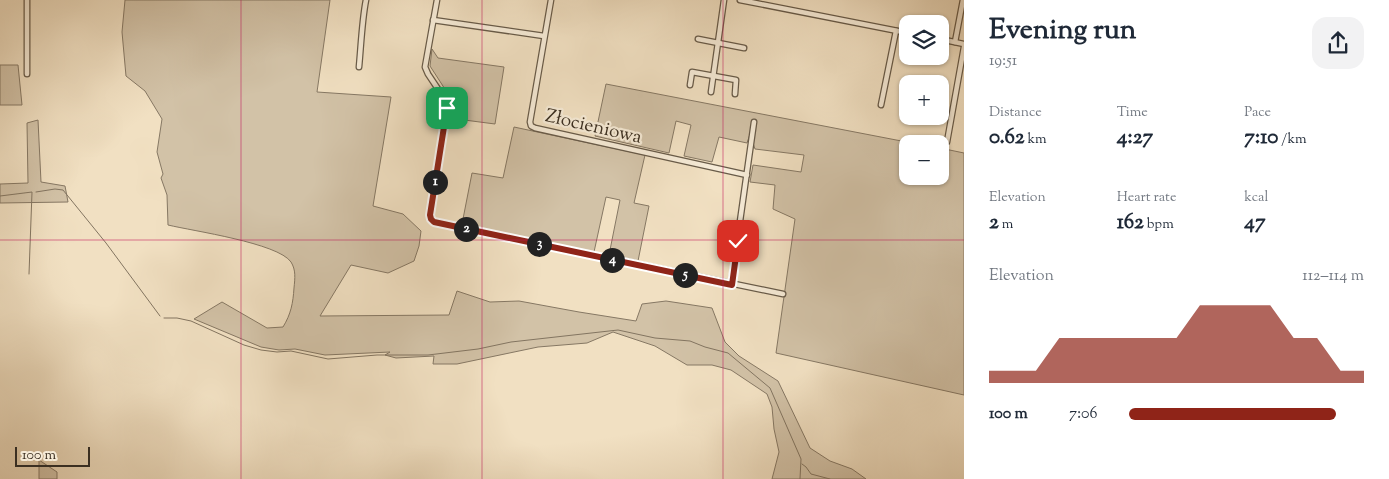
<!DOCTYPE html>
<html lang="en">
<head>
<meta charset="utf-8">
<style>
	body { margin:0; font-family:"Sorts Mill Goudy",serif; background:#f2f2f3; color:#1f2937; height:100vh; display:flex; flex-direction:column; font-size:19px; white-space:nowrap }
	* { box-sizing:border-box; margin:0 }
	p { font-size:16px; color:#747a83 }
	.icon { flex:none; width:28px; height:28px; fill:none; stroke:currentColor; stroke-width:2; stroke-linecap:round; stroke-linejoin:round }
	.map { position:relative; flex:1; overflow:hidden }
	.details { display:flex; flex-direction:column; background:#fff; width:425px }
	.details>* { flex:none }
	.fabs { position:absolute; left:899px; top:15px; display:grid; gap:10px }
	.fabs a { display:grid; place-items:center; width:50px; height:50px; border-radius:10px; background:#fff; box-shadow:0 1px 4px #0004; font-size:25px }
	.scale { position:absolute; left:15px; bottom:12px; width:75px; box-sizing:border-box; padding-left:5px; border:2px solid #3b2f21; border-top:0; font-size:14px; line-height:18px; white-space:nowrap; color:#3b2f21; -webkit-text-stroke:4px #f6ebd7; paint-order:stroke }
	.pin { position:absolute; display:grid; place-items:center; width:42px; height:42px; color:#fff; margin:-21px; border-radius:10px; box-shadow:0 2px 8px #0006 }
	.km { position:absolute; width:25px; height:25px; margin:-12px; border-radius:50%; background:#222; color:#fff; font-size:14px; line-height:25px; text-align:center }
	.round { display:grid; place-items:center; flex:none; width:52px; height:52px; border-radius:15px; background:#f2f2f3 }
	.head { display:flex; align-items:center; justify-content:space-between; height:85px; padding:0 25px }
	h1 { font-size:28px; font-weight:800; line-height:38px }
	.figures { display:grid; grid-template-columns:repeat(3,1fr); gap:8px; height:85px; padding:5px 25px }
	.figures div { display:grid; align-content:center }
	.figures b { font-size:21px; font-weight:800 }
	.figures small { font-size:14px; font-weight:400 }
	.figures p { font-size:14px }
	.chart { height:140px; padding:10px 25px }
	.chart p { display:flex; justify-content:space-between }
	.chart svg { width:100%; height:90px; margin-top:5px; fill:#8f2418; opacity:.7 }
	ul { padding:0 25px; list-style:none; font-size:16px }
	li { display:grid; grid-template-columns:80px 60px 1fr; align-items:center; height:38px }
	li i { height:12px; border-radius:6px; background:#8f2418 }
	main { display:flex; flex:1; min-height:0 }
	.map>svg:first-child { display:block }
	.green { fill:#d2c2a7; stroke:#867864 }
	.lines { fill:none; stroke-linecap:round; stroke-linejoin:round }
	.stream { stroke:#837561; stroke-width:1 }
	.minor-casing { stroke:#685b49; stroke-width:7 }
	.minor { stroke:#f6ebd7; stroke-width:4.5 }
	.route-casing { stroke:#fff; stroke-width:10 }
	.route { stroke:#8f2418; stroke-width:6 }
	.grid { fill:none; stroke:#c2185b; stroke-width:1; stroke-opacity:0.55 }
	.labels { text-anchor:middle; stroke-width:4.5; stroke-linejoin:round; paint-order:stroke }
	.street-label { font-size:19px; fill:#3b2f21; stroke:#f6ebd7 }
</style>
</head>
<body>
<main>
<div class="map">
<svg width="964" height="479" viewBox="0 0 964 479">
	<rect width="100%" height="100%" fill="#f1e0c2"/>
	<filter id="stains"><feTurbulence type="fractalNoise" baseFrequency=".004" numOctaves="4"/><feColorMatrix values="0 0 0 0 .2 0 0 0 0 .09 0 0 0 0 .02 0 0 0 .5 -.17"/></filter>
	<radialGradient id="worn" r=".72"><stop offset=".6" stop-color="#630" stop-opacity="0"/><stop offset="1" stop-color="#630" stop-opacity=".3"/></radialGradient>
	<g class="green">
		<path d="M125 0H330L317 92 391 97 373 206 403 214 421 231 419 246 414 261 388 273 351 265 320 316 449 315 457 291 490 302 519 301 579 312 636 321 642 304 666 301 712 308 725 342 739 356 778 381 810 448 830 461 852 469 866 479H772L779 452 774 429 772 407 767 394 731 370 712 365H687L655 346 613 332 587 343 538 347 457 364H433L434 356 396 358 385 355 390 352 325 355 295 349 279 350 261 347 194 319 222 302 267 328 283 327C291 314 293 303 294 288 295 278 296 270 291 262 278 243 193 231 168 225L167 195 161 178 163 174 157 152 162 119 145 91 126 76 122 32Z"/>
		<polygon points="432,49 438,58 504,67 495,124 449,118 452,100 430,66"/>
		<polygon points="0,65 18,65 22,105 0,105"/>
		<polygon points="606,84 917,144 908,144 908,176 940,176 940,148 964,153 964,395 776,353 795,219 773,209 775,185 750,182 753,165 801,172 804,155 755,149 750,134 747,143 719,137 712,162 684,156 691,125 676,121 669,153 595,136"/>
		<polygon points="38,120 41,182 65,186 68,202 0,203 0,184 28,183 27,123"/>
		<polygon points="514,127 645,155 634,203 649,206 638,261 609,255 620,200 606,197 594,252 462,224 472,173 503,178"/>
		<polygon points="39,460 57,472 57,479 39,479"/>
	</g>
	<g class="lines">
		<g class="stream">
			<polyline points="36,192 55,189 63,190 106,243 160,316"/>
			<polyline points="0,196 32,192 29,274"/>
			<polyline points="164,318 177,318 191,321 244,345 261,350 277,352 291,351 328,359 377,355 428,355 478,349 511,342 618,330 655,338 690,341 705,347 728,353 770,388 801,459 800,479"/>
			<polyline points="802,464 806,467 811,474 830,479"/>
		</g>
		<defs>
			<g id="minor">
				<polyline points="27,0 27,74"/>
				<polyline points="437,0 425,67 428,74 446,101 447,106 430,215 431,219 434,222 783,294"/>
				<polyline points="551,0 530,122 531,126 535,128 747,175"/>
				<polyline points="740,0 908,33"/>
				<polyline points="433,20 544,36"/>
				<polyline points="698,39 744,48"/>
				<polyline points="940,39 964,44"/>
				<polyline points="955,42 963,0"/>
				<path d="M359 67C361 46 362 20 366 0"/>
				<polyline points="690,85 692,72 736,80 735,94"/>
				<polyline points="711,92 724,0"/>
				<polyline points="881,105 896,31"/>
				<polyline points="947,142 964,47"/>
				<polyline points="731,285 754,122"/>
			</g>
		</defs>
		<use href="#minor" class="minor-casing"/>
		<use href="#minor" class="minor"/>
	</g>
	<g class="lines">
		<defs>
			<polyline id="route" points="447,108 430,215 431,219 434,222 732,285 738,241"/>
		</defs>
		<use href="#route" class="route-casing"/>
		<use href="#route" class="route"/>
	</g>
	<path class="grid" d="M241 0V479M482 0V479M723 0V479M0 240H964"/>
	<g class="labels">
		<g class="street-label">
			<text transform="translate(594 125) rotate(13)" y="7">Złocieniowa</text>
		</g>
	</g>
	<rect width="100%" height="100%" filter="url(#stains)"/>
	<rect width="100%" height="100%" fill="url(#worn)"/>
</svg>
<div class="fabs">
<a><svg class="icon" aria-label="layers" viewBox="0 0 24 24"><path d="M12 4l9 5-9 5-9-5zM3 14l9 5 9-5"/></svg></a>
<a>+</a>
<a>−</a>
</div>
<div class="scale">100 m</div>
<div class="pin" style="left:447px;top:108px;background:#1e9e55"><svg class="icon" aria-label="arrive" viewBox="0 0 24 24"><path d="M6 21V4h12l-3 4 3 4H6"/></svg></div>
<div class="pin" style="left:738px;top:241px;background:#d93025"><svg class="icon" aria-label="check" viewBox="0 0 24 24"><path d="M5 12l5 5 9-10"/></svg></div>
<b class="km" style="left:435px;top:182px">1</b>
<b class="km" style="left:466px;top:229px">2</b>
<b class="km" style="left:539px;top:244px">3</b>
<b class="km" style="left:612px;top:260px">4</b>
<b class="km" style="left:685px;top:275px">5</b>
</div>
<section class="details">
<div class="head"><div><h1>Evening run</h1><p>19:51</p></div><a class="round"><svg class="icon" aria-label="share" viewBox="0 0 24 24"><path d="M12 15V3M7 8l5-5 5 5M5 13v7h14v-7"/></svg></a></div>
<div class="figures">
<div><p>Distance</p><b>0.62<small> km</small></b></div>
<div><p>Time</p><b>4:27</b></div>
<div><p>Pace</p><b>7:10<small> /km</small></b></div>
</div>
<div class="figures">
<div><p>Elevation</p><b>2<small> m</small></b></div>
<div><p>Heart rate</p><b>162<small> bpm</small></b></div>
<div><p>kcal</p><b>47</b></div>
</div>
<div class="chart"><p><span>Elevation</span>112–114 m</p>
<svg viewBox="0 0 160 44" preserveAspectRatio="none"><path d="M0 44V38L10 38L20 38L30 22L40 22L50 22L60 22L70 22L80 22L90 6L100 6L110 6L120 6L130 22L140 22L150 38L160 38V44z"/></svg>
</div>
<ul>
<li><b>100 m</b>7:06<i style="width:88%"></i></li>
</ul>
</section>
</main>
</body>
</html>
